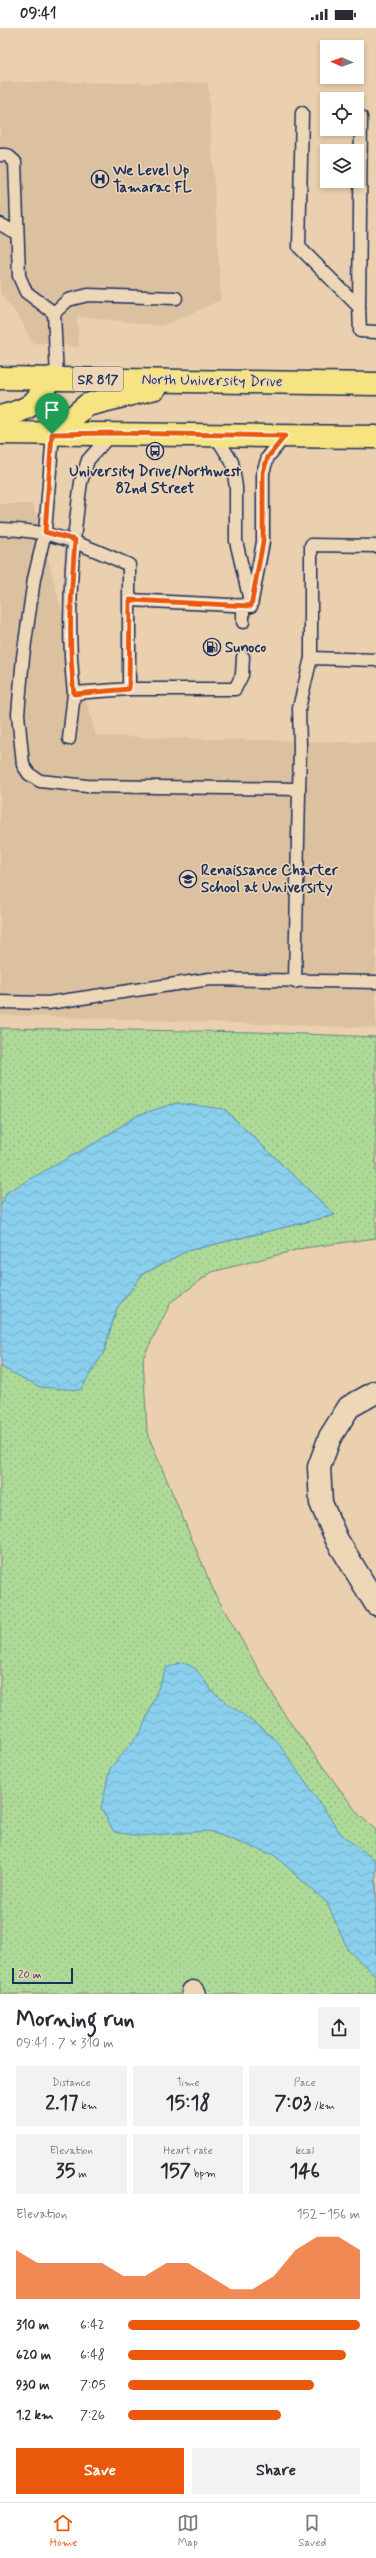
<!DOCTYPE html>
<html lang="en">
<head>
<meta charset="utf-8">
<style>
	body { margin:0; font-family:Mynerve,sans-serif; background:#f2f2f3; color:#2b2b33; height:100vh; display:flex; flex-direction:column; font-size:15px; white-space:nowrap }
	* { box-sizing:border-box; margin:0 }
	p { font-size:13px; color:#7c7c81 }
	.icon { flex:none; width:22px; height:22px; fill:none; stroke:currentColor; stroke-width:2; stroke-linecap:round; stroke-linejoin:round }
	.map { position:relative; height:1966px; overflow:hidden }
	.drawer { display:flex; flex-direction:column; background:#fff; flex:1 }
	.drawer>* { flex:none }
	.needle { width:26px; rotate:272deg }
	.buttons { position:absolute; left:320px; top:12px; display:grid; gap:8px }
	.buttons a { display:grid; place-items:center; width:44px; height:44px; border-radius:0px; background:#fff; box-shadow:0 2px 6px #0003; font-size:20px }
	.scale { position:absolute; left:12px; bottom:10px; width:61px; box-sizing:border-box; padding-left:4px; border:2px solid #1b2f5e; border-top:0; font-size:11px; line-height:14px; white-space:nowrap; color:#1b2f5e; -webkit-text-stroke:3px #eed7b7; paint-order:stroke }
	.pin { position:absolute; display:grid; place-items:center; width:34px; height:34px; color:#fff; margin:-41px -17px; border-radius:50% 50% 50% 0; rotate:-45deg; box-shadow:0 0 4px #0007 }
	.pin .icon { rotate:45deg }
	.round { display:grid; place-items:center; flex:none; width:42px; height:42px; border-radius:0px; background:#f2f2f3 }
	.head { display:flex; align-items:center; justify-content:space-between; height:68px; padding:0 16px }
	h1 { font-size:22px; font-weight:700; line-height:30px }
	.metrics { display:grid; grid-template-columns:repeat(3,1fr); gap:6px; height:68px; padding:4px 16px }
	.metrics div { display:grid; align-content:center; border-radius:0px; background:#f2f2f3; text-align:center }
	.metrics b { font-size:20px; font-weight:700 }
	.metrics small { font-size:11px; font-weight:400 }
	.metrics p { font-size:11px }
	.chart { height:112px; padding:8px 16px }
	.chart p { display:flex; justify-content:space-between }
	.chart svg { width:100%; height:72px; margin-top:4px; fill:#ea580c; opacity:.7 }
	.primary-button { display:flex; gap:8px; margin-top:auto; padding:8px 16px }
	.primary-button a { flex:1; height:46px; border-radius:0px; background:#ea580c; color:#fff; font-size:16px; font-weight:700; line-height:46px; text-align:center }
	.primary-button a+a { background:#f2f2f3; color:#2b2b33 }
	ul { padding:0 16px; list-style:none; font-size:13px }
	li { display:grid; grid-template-columns:64px 48px 1fr; align-items:center; height:30px }
	li i { height:10px; border-radius:5px; background:#ea580c }
	.status { display:flex; justify-content:space-between; align-items:center; height:28px; padding:0 20px; background:#fff; direction:ltr }
	.status svg { height:11px; fill:currentColor }
	.tabs { display:flex; justify-content:space-around; align-items:center; height:56px; border-top:1px solid #e1e1e2; background:#fff; font-size:11px; color:#7c7c81 }
	.tabs a { display:grid; justify-items:center; gap:2px }
	.tabs .on { color:#ea580c }
	.map>svg:first-child { display:block }
	.built { fill:#dcc1a1 }
	.grass { fill:url(#grass-dots); stroke:#64847b }
	.water { fill:url(#water-waves); stroke:#5e8fb3 }
	.lines { fill:none; stroke-linecap:round; stroke-linejoin:round }
	.lane-casing { stroke:#1b2f5e; stroke-width:15 }
	.street-casing { stroke:#1b2f5e; stroke-width:25 }
	.primary-casing { stroke:#1b2f5e; stroke-width:25 }
	.lane { stroke:#eed7b7; stroke-width:12 }
	.street { stroke:#eed7b7; stroke-width:22 }
	.primary { stroke:#f6e381; stroke-width:22 }
	.route-casing { stroke:#fff; stroke-width:8 }
	.route { stroke:#ea580c; stroke-width:5 }
	.labels { text-anchor:middle; stroke-width:3; stroke-linejoin:round; paint-order:stroke }
	.shield { fill:#eed7b7; stroke:#5a6179; stroke-width:1 }
	.shield-label { font-size:14px; font-weight:bold; fill:#1b2f5e }
	.poi-label { font-size:15px; font-weight:bold; fill:#1b2f5e; stroke:#eed7b7; text-anchor:start }
	.street-label { font-size:15px; fill:#1b2f5e; stroke:#eed7b7 }
</style>
</head>
<body>
<div class="status"><b>09:41</b><svg viewBox="0 0 49 12"><path d="M0 12V9h3v3zM5 12V6h3v6zM10 12V3h3v9zM15 12V0h3v12zM26 1h20v11H26zM47 4h2v5h-2z"/></svg></div>
<div class="map">
<svg width="376" height="1966" viewBox="0 0 376 1966">
	<defs>
		<pattern id="grass-dots" width="8" height="8" patternUnits="userSpaceOnUse"><rect width="8" height="8" fill="#aeda98"/><path d="M2 2h.1M6 6h.1" fill="none" stroke="#95bb85" stroke-width="1.8" stroke-linecap="round"/></pattern>
		<pattern id="water-waves" width="16" height="10" patternUnits="userSpaceOnUse"><rect width="16" height="10" fill="#8acfec"/><path d="M0 5q4-4 8 0t8 0" fill="none" stroke="#76b2cd"/></pattern>
	</defs>
	<rect width="100%" height="100%" fill="#ead0ae"/>
	<filter id="ink" filterUnits="userSpaceOnUse"><feTurbulence type="fractalNoise" baseFrequency=".025" numOctaves="2"/><feDisplacementMap in="SourceGraphic" scale="8" xChannelSelector="R" yChannelSelector="G"/><feConvolveMatrix kernelMatrix="1 2 1 2 8 2 1 2 1" color-interpolation-filters="sRGB"/></filter>
	<g filter="url(#ink)">
		<g class="built">
			<polygon points="0,54 208,55 221,272 162,298 77,288 79,319 32,315 21,292 0,265"/>
			<polygon points="0,476 33,476 96,708 376,715 376,1000 0,987"/>
		</g>
		<polygon class="grass" points="0,1000 255,1004 376,1009 376,1210 304,1220 212,1244 171,1274 143,1330 147,1405 215,1566 286,1689 359,1787 376,1802 376,1966 0,1966 0,1339 103,1326 117,1280 143,1246 187,1223 335,1187 224,1081 138,1087 0,1179"/>
		<g class="water">
			<polygon points="176,1075 224,1081 335,1187 187,1223 143,1246 117,1280 103,1326 80,1362 40,1359 1,1339 0,1179 7,1164 98,1113 138,1087"/>
			<polygon points="182,1634 195,1640 212,1663 276,1712 342,1807 376,1833 376,1948 348,1922 327,1875 274,1827 208,1803 140,1808 114,1804 101,1780 110,1740 141,1704 166,1640"/>
		</g>
		<g class="lines">
			<defs>
				<g id="lane">
					<polyline points="302,85 299,219 359,279 360,303 376,304"/>
					<polyline points="0,127 7,127 15,134 19,248 26,264 54,285 57,350"/>
					<polyline points="0,196 16,205"/>
					<polyline points="359,279 361,89"/>
					<polyline points="54,285 68,272 88,267 176,270"/>
					<polyline points="53,406 45,504 34,551 23,629 18,686 23,737 29,746 40,753 87,758 299,761"/>
					<polyline points="215,407 232,434 236,459 236,513 250,573"/>
					<path d="M0 501C53 502 82 516 129 537V661L74 665 69 711"/>
					<polyline points="130,572 251,578"/>
					<polyline points="243,577 243,594"/>
					<polyline points="251,578 263,514 263,444 268,429 285,408"/>
					<polyline points="311,630 376,632"/>
					<polyline points="129,661 235,661 242,647 243,629"/>
					<path d="M74 665C66 595 71 523 81 454L88 432 112 405"/>
					<polyline points="295,954 300,717 299,680 311,630 311,517 376,518"/>
					<polyline points="0,974 48,975 210,951 376,954"/>
				</g>
				<g id="street">
					<polyline points="376,1364 349,1379 330,1409 319,1439 321,1475 337,1512 376,1576"/>
					<polyline points="193,1964 194,1966"/>
				</g>
				<g id="primary">
					<polyline points="0,350 376,356"/>
					<path d="M0 389C30 381 35 378 51 350"/>
					<polyline points="0,405 376,409"/>
					<polyline points="53,406 87,377 155,360"/>
				</g>
			</defs>
			<use href="#lane" class="lane-casing"/>
			<use href="#street" class="street-casing"/>
			<use href="#primary" class="primary-casing"/>
			<use href="#lane" class="lane"/>
			<use href="#street" class="street"/>
			<use href="#primary" class="primary"/>
		</g>
	</g>
	<g class="lines" filter="url(#ink)">
		<defs>
			<path id="route" d="M112 405 285 408 268 429 263 444V514L251 578 130 572 129 661 74 666C68 614 71 564 75 512L45 504 52 406Z"/>
		</defs>
		<use href="#route" class="route-casing"/>
		<use href="#route" class="route"/>
	</g>
	<defs>
		<symbol id="hospital-ring" viewBox="-11 -11 22 22"><circle r="9.5" fill="#eed7b7" stroke="#1b2f5e" stroke-width="1.5"/><path d="M-5-5h3v3.5h4V-5h3V5h-3V1.5h-4V5h-3Z" fill="#1b2f5e"/></symbol>
		<symbol id="bus-ring" viewBox="-11 -11 22 22"><circle r="9.5" fill="#eed7b7" stroke="#1b2f5e" stroke-width="1.5"/><path d="M-5-6H5V4H4V6H2V4H-2V6H-4V4H-5ZM-3.5-4V0h7V-4ZM-3.5 1.2v1.5H-2V1.2ZM2 1.2v1.5H3.5V1.2Z" fill="#1b2f5e"/></symbol>
		<symbol id="fuel-ring" viewBox="-11 -11 22 22"><circle r="9.5" fill="#eed7b7" stroke="#1b2f5e" stroke-width="1.5"/><path d="M-5.5-6h7V0h2V4h1.3V-2.5L3-4.5l.8-.8L6-3V5H2.5V1h-1V6h-7ZM-4.2-4.7v3.2H.2V-4.7Z" fill="#1b2f5e"/></symbol>
		<symbol id="school-ring" viewBox="-11 -11 22 22"><circle r="9.5" fill="#eed7b7" stroke="#1b2f5e" stroke-width="1.5"/><path d="M0-5L7-2L0 1L-7-2ZM-4 1L0 2.5L4 1V4Q0 6-4 4Z" fill="#1b2f5e"/></symbol>
	</defs>
	<g fill-rule="evenodd">
		<use href="#hospital-ring" x="90" y="141" width="20" height="20"/>
		<use href="#bus-ring" x="145" y="413" width="20" height="20"/>
		<use href="#fuel-ring" x="202" y="609" width="20" height="20"/>
		<use href="#school-ring" x="178" y="841" width="20" height="20"/>
	</g>
	<g class="labels">
		<rect class="shield" x="73" y="339" width="50" height="24" rx="3"/>
		<g class="shield-label">
			<text x="98" y="356">SR 817</text>
		</g>
		<g class="poi-label">
			<text x="113" y="147">We Level Up<tspan x="113" dy="17">Tamarac FL</tspan></text>
			<text x="155" y="448" text-anchor="middle">University Drive/Northwest<tspan x="155" dy="17">82nd Street</tspan></text>
			<text x="225" y="624">Sunoco</text>
			<text x="201" y="847">Renaissance Charter<tspan x="201" dy="17">School at University</tspan></text>
		</g>
		<g class="street-label">
			<text transform="translate(212 352) rotate(1)" y="5">North University Drive</text>
		</g>
	</g>
</svg>
<div class="buttons">
<a><svg class="needle" viewBox="-14 -14 28 28"><path d="M0-13l5 13h-10z" fill="#e53935"/><path d="M0 13l5-13h-10z" fill="#7c7c81"/></svg></a>
<a><svg class="icon" aria-label="locate" viewBox="0 0 24 24"><circle cx="12" cy="12" r="6"/><path d="M12 2v4M12 18v4M2 12h4M18 12h4"/></svg></a>
<a><svg class="icon" aria-label="layers" viewBox="0 0 24 24"><path d="M12 4l9 5-9 5-9-5zM3 14l9 5 9-5"/></svg></a>
</div>
<div class="scale">20 m</div>
<div class="pin" style="left:52px;top:406px;background:#1e9e55"><svg class="icon" aria-label="arrive" viewBox="0 0 24 24"><path d="M6 21V4h12l-3 4 3 4H6"/></svg></div>
</div>
<section class="drawer">
<div class="head"><div><h1>Morning run</h1><p>09:41 · 7 × 310 m</p></div><a class="round"><svg class="icon" aria-label="share" viewBox="0 0 24 24"><path d="M12 15V3M7 8l5-5 5 5M5 13v7h14v-7"/></svg></a></div>
<div class="metrics">
<div><p>Distance</p><b>2.17<small> km</small></b></div>
<div><p>Time</p><b>15:18</b></div>
<div><p>Pace</p><b>7:03<small> /km</small></b></div>
</div>
<div class="metrics">
<div><p>Elevation</p><b>35<small> m</small></b></div>
<div><p>Heart rate</p><b>157<small> bpm</small></b></div>
<div><p>kcal</p><b>146</b></div>
</div>
<div class="chart"><p><span>Elevation</span>152–156 m</p>
<svg viewBox="0 0 160 44" preserveAspectRatio="none"><path d="M0 44V14L10 22L20 22L30 22L40 22L50 30L60 30L70 22L80 22L90 30L100 38L110 38L120 30L130 14L140 6L150 6L160 14V44z"/></svg>
</div>
<ul>
<li><b>310 m</b>6:42<i style="width:100%"></i></li>
<li><b>620 m</b>6:48<i style="width:94%"></i></li>
<li><b>930 m</b>7:05<i style="width:80%"></i></li>
<li><b>1.2 km</b>7:26<i style="width:66%"></i></li>
</ul>
<div class="primary-button"><a>Save</a><a>Share</a></div>
</section>
<nav class="tabs">
<a class="on"><svg class="icon" aria-label="home" viewBox="0 0 24 24"><path d="M3 11l9-7 9 7M6 9v11h12V9"/></svg>Home</a>
<a><svg class="icon" aria-label="map" viewBox="0 0 24 24"><path d="M3 6l6-2 6 2 6-2v14l-6 2-6-2-6 2zM9 4v14M15 6v14"/></svg>Map</a>
<a><svg class="icon" aria-label="saved" viewBox="0 0 24 24"><path d="M7 4h10v16l-5-4-5 4z"/></svg>Saved</a>
</nav>
</body>
</html>
